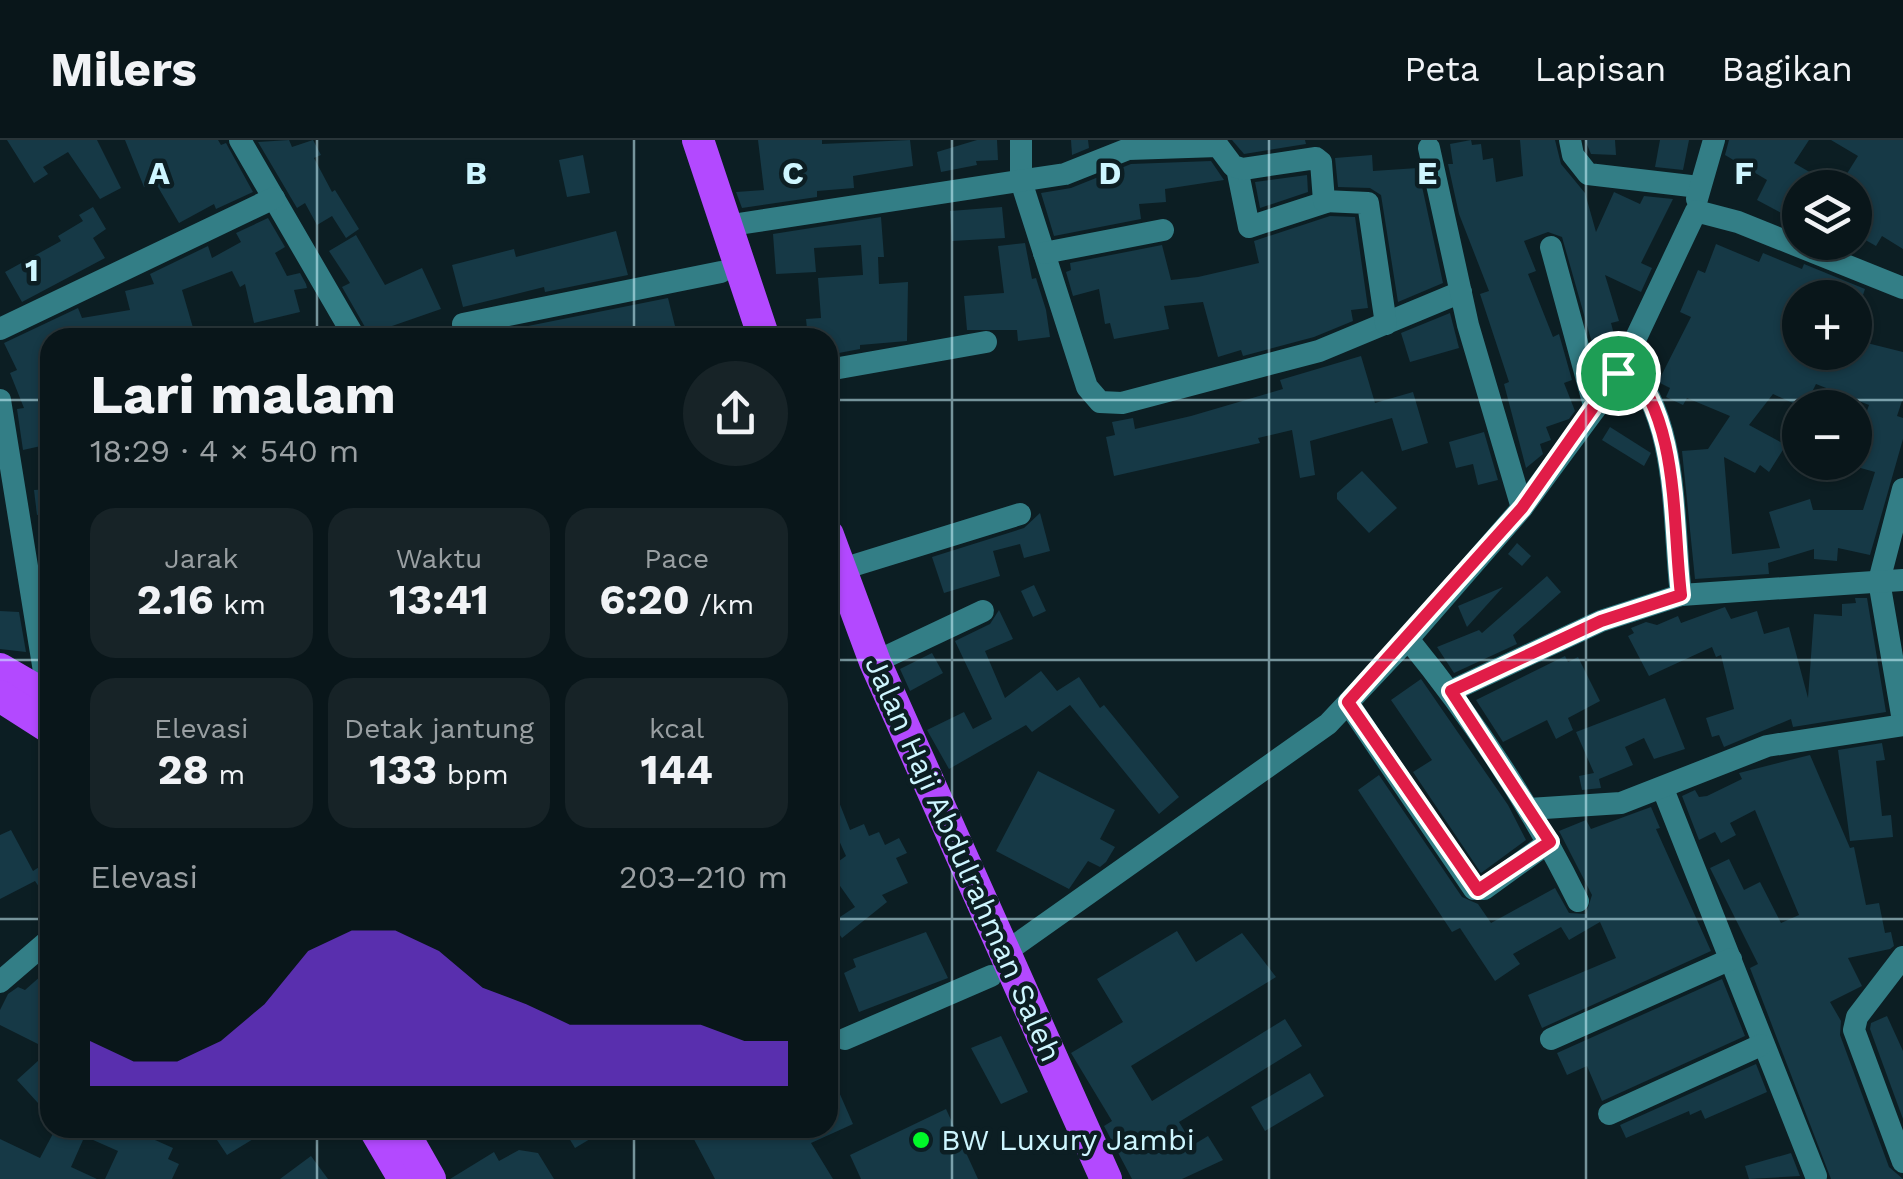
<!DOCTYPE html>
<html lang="id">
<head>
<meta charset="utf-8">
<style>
	body { margin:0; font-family:"Work Sans",sans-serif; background:#172327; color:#f1f3f6; height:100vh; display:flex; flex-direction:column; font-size:38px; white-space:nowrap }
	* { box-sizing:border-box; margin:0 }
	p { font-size:32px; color:#999fa2 }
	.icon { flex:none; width:55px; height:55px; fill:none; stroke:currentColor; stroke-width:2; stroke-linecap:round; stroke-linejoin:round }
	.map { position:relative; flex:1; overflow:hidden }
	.side { position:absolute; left:40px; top:188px; width:798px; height:810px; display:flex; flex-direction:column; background:#09161a; border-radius:30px; box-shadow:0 2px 8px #0004,0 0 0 2px #293539 }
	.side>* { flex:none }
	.buttons { position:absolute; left:1782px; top:30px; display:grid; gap:20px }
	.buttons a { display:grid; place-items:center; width:90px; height:90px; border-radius:50%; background:#09161a; box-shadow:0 2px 8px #0004,0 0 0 2px #293539; font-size:50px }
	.pin { position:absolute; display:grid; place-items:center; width:85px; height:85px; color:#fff; margin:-42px; border:5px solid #fff; border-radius:50%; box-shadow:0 2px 10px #0007 }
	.round { display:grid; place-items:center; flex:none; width:105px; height:105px; border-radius:52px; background:#172327 }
	.headline { display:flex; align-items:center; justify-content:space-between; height:170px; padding:0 50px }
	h1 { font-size:55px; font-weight:700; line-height:75px }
	.metrics { display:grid; grid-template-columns:repeat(3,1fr); gap:15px; height:170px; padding:10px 50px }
	.metrics div { display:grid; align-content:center; border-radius:25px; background:#172327; text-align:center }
	.metrics b { font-size:42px; font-weight:700 }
	.metrics small { font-size:28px; font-weight:400 }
	.metrics p { font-size:28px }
	.chart { height:280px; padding:20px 50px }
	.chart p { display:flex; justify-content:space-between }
	.chart svg { width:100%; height:180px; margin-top:10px; fill:#7c3aed; opacity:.7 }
	header { display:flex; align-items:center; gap:60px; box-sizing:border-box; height:140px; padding:0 50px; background:#09161a; border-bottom:2px solid #293539 }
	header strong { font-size:48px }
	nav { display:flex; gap:55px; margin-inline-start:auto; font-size:35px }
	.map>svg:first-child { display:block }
	.building { fill:#163946; fill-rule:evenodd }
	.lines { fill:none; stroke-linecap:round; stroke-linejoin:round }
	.minor { stroke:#337e86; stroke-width:22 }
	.highway { stroke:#b349ff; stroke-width:32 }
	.route-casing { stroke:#fff; stroke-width:20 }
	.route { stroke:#e11d48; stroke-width:12 }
	.grid { fill:none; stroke:#cef6ff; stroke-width:2.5; stroke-opacity:0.55 }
	.poi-dot { fill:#00f929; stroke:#0c1e23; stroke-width:4 }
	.labels { text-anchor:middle; stroke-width:9; stroke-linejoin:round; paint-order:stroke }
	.street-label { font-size:30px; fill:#cef6ff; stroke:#0c1e23 }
	.poi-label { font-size:30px; fill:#cef6ff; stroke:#0c1e23; text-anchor:start }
	.grid-label { font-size:32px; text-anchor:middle; font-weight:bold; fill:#cef6ff; stroke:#0c1e23; stroke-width:9; stroke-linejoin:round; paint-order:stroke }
</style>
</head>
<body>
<header>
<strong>Milers</strong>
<nav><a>Peta</a><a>Lapisan</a><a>Bagikan</a></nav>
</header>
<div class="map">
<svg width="1903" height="1039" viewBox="0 0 1903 1039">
	<rect width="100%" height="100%" fill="#0c1e23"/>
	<g class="building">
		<polygon points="7,0 97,0 121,48 100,59 68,12 43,27 48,34 34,43"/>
		<polygon points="125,0 218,0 221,5 226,3 253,52 216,69 214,64 179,83 158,47 151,42 144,47"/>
		<polygon points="289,0 292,7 313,0 321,15 314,18 332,52 335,50 359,89 346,98 332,76 317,85 305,63 297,68 258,2"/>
		<polygon points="758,0 822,0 822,4 910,0 913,26 853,36 854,48 817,51 817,57 742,68 736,52 764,50"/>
		<polygon points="977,0 997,0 998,20 976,21 977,25 941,32 937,12"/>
		<polygon points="1071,0 1088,0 1089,8 1072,15"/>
		<polygon points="1232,0 1305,0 1306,4 1244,14"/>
		<polygon points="1471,0 1472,5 1481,4 1483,20 1493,18 1496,42 1523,36 1520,0 1555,0 1561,24 1585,53 1596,92 1614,52 1640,64 1644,56 1673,59 1641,123 1652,128 1641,152 1605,135 1619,181 1611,183 1615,198 1609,200 1612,210 1602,213 1605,222 1598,224 1562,97 1548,92 1524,101 1536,131 1528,134 1553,197 1559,194 1572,240 1564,243 1575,271 1569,279 1546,287 1551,300 1540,304 1543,314 1526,328 1504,244 1509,242 1480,154 1489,151 1459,74 1448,24 1453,24 1450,4"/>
		<polygon points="1585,0 1615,0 1616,15 1591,14"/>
		<polygon points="1660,0 1689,0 1683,30 1655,27"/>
		<polygon points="1729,0 1809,0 1794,23 1837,48 1800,48 1800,83 1757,60 1767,40 1725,15"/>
		<polygon points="1831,0 1903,0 1903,109 1882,96 1876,106 1855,94 1855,48 1838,48 1858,16"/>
		<polygon points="583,15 590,53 567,57 559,20"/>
		<polygon points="1372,15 1373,31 1418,28 1443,143 1398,162 1381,55 1370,48 1338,47 1335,18"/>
		<polygon points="1211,21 1224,40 1165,49 1166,62 1139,64 1141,79 1054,96 1041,53 1071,48 1131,24"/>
		<polygon points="1307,35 1308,52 1260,68 1255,42"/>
		<polygon points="93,67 106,89 93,98 105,118 22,162 5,132 61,101 58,96 83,81 79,75"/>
		<polygon points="1002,67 1005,98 952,101 950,71"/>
		<polygon points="1330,76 1355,77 1368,168 1351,170 1353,181 1314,197 1243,216 1241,210 1218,217 1203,162 1164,166 1169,189 1114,199 1110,183 1105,184 1099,149 1073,156 1066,132 1071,130 1070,123 1162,105 1171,140 1198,137 1259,123 1254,101"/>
		<polygon points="881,77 884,117 878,117 879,144 908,142 907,201 860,205 860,209 828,215 828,198 808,198 806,179 821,178 818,138 863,135 861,105 814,108 816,132 776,134 773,94"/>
		<polygon points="268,78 285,107 275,113 287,136 300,133 306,144 307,148 294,150 300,172 254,183 245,144 240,147 232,131 182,150 196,198 169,198 168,192 149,198 50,198 50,304 23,310 17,269 24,268 10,233 17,230 4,203 78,168 82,178 130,170 125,151 154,144 150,134 208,106 212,118 241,102 236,93"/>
		<polygon points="616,91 628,135 545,152 544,147 463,167 452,125 514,109 516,117"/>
		<polygon points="356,95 385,145 422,128 441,169 369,194 342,147 350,143 329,111"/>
		<polygon points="1025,103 1032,139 1036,138 1046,170 1050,197 1018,201 1017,190 967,190 964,156 1004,153 998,106"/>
		<path d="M1716 104 1759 122 1763 113 1802 129 1804 124 1865 149 1862 158H1800V212H1855V200L1903 212V258L1897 276 1903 278V299L1870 415 1838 408 1837 421 1814 419V409L1768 423 1769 434 1695 439 1682 311 1708 309 1730 276 1687 258 1683 265 1666 257 1670 248 1658 242 1691 177 1680 172 1698 130 1705 133ZM1816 244 1869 265 1860 291 1868 293 1857 327 1875 332 1863 370H1813L1810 359 1769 372 1780 408 1732 414 1724 317 1755 333 1760 325 1769 332 1786 305 1749 285 1773 254 1804 268Z"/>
		<polygon points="668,158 678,198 478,198 478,196"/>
		<polygon points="1450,173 1459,208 1410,222 1401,193"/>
		<polygon points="1361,216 1375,263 1413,252 1428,303 1402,311 1392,278 1310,301 1315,335 1300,338 1292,290 1258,298 1260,303 1114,336 1106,297 1115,295 1112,282 1133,278 1135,289 1191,276 1283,249 1280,240"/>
		<polygon points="1610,287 1651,313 1644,326 1602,300"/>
		<polygon points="1484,292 1498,340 1478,345 1473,324 1456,328 1449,302"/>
		<polygon points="1362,331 1397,368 1369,393 1337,359 1337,353"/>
		<polygon points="50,349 50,373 37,375 34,350"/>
		<polygon points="1040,373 1050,411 1024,418 1020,404 993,411 1000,436 944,453 932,417 1024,388"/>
		<polygon points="1517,403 1531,416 1522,426 1508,414"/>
		<polygon points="1547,436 1561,452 1513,495 1517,504 1454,533 1437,507 1479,490 1482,493"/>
		<polygon points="1034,445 1046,471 1033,477 1021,451"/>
		<polygon points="1503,447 1467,487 1458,466"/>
		<polygon points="1855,458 1867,458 1886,572 1793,587 1791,579 1724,607 1719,595 1712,597 1706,578 1734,569 1721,515 1716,517 1712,507 1649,536 1628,496 1634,493 1631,488 1646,482 1657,485 1678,476 1681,483 1725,467 1731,479 1757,471 1764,494 1789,487 1808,558 1814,474 1842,476 1842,464 1856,463"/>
		<polygon points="999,470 1013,499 985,511 1005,558 1041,531 1057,551 1079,537 1100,568 1104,565 1179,657 1159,674 1070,565 1032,592 1026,585 949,629 927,590 964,572 973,589 992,579 955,501 990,484"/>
		<polygon points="0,471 19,472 26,512 0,509"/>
		<polygon points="932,513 943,533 910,551 900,529"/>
		<polygon points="1565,516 1568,522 1578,517 1600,561 1568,578 1573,590 1556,599 1547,580 1503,602 1476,560"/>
		<polygon points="1421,539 1508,665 1526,700 1481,733 1413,632 1432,620 1391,560"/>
		<polygon points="1665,558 1685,609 1654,619 1644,598 1625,607 1633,625 1599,639 1601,648 1582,650 1579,636 1594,633 1576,592"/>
		<polygon points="1882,603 1885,620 1876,621 1882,676 1891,675 1893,697 1850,701 1838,610"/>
		<polygon points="1810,615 1850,708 1854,707 1866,765 1879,763 1885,793 1891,792 1894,806 1890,809 1848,818 1862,846 1830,862 1841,881 1840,895 1889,1027 1903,1039 1831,1039 1750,828 1758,824 1710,728 1729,719 1744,750 1760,742 1781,783 1799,775 1755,670 1730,683 1736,695 1721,703 1715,692 1699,700 1682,656 1695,650 1699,657 1707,656 1742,639 1739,633"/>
		<polygon points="1038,631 1115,670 1100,699 1115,707 1106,722 1100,727 1088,721 1069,749 996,711"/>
		<polygon points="828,634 850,690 864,684 869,696 879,692 885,705 899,698 907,713 896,718 908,743 882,755 887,762 842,798 831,783 855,767 828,729 846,716 828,676"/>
		<polygon points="1379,635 1462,757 1478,764 1491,783 1555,748 1569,773 1586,774 1592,755 1559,691 1586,680 1591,689 1651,667 1660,688 1656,689 1711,811 1542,888 1528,855 1616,818 1600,782 1569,800 1561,787 1513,814 1520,824 1495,841 1460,788 1452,792 1358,650"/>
		<polygon points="11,690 33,731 50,720 50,763 35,741 0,759 0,695"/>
		<polygon points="1177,791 1196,822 1242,793 1276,837 1131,926 1152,961 1285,879 1302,906 1179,982 1193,1005 1208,996 1223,1020 1182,1039 1132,1039 1104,986 1112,981 1071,913 1123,882 1097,839"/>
		<polygon points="926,792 948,838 859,872 844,833 856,827 853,819"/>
		<polygon points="50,828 50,951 38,963 17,940 50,910 0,885 0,870 8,854 18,847 25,850"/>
		<polygon points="1722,839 1745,896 1602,961 1587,926 1567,935 1557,913"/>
		<polygon points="1887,876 1903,911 1903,979 1870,889 1871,883"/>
		<polygon points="1001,896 1028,952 1001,964 971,908"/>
		<polygon points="1756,924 1767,952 1705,979 1701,970 1690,975 1689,971 1626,998 1620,985"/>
		<polygon points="828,927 853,984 811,1003 833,1039 715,1039 688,988 828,988"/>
		<polygon points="1310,933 1324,956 1265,991 1251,967"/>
		<polygon points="946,969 978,1039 861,1039 850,1015"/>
		<polygon points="56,988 83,1000 71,1027 97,1039 0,1039 0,999 40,1018"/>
		<polygon points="66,988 128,988 173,1008 168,1019 179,1024 172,1039 105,1039 118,1011"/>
		<polygon points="209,988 271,988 227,1015"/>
		<polygon points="563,988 583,988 590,999 575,1008"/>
		<polygon points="519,1010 538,1013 554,1039 450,1039 494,1012 499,1021"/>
		<polygon points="1791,1013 1800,1036 1749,1039 1745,1026"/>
		<polygon points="311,1016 328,1039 280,1039"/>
	</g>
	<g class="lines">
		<g class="minor">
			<polyline points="240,0 355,198"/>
			<polyline points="1021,0 1021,41 1087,247 1100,262 1122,263 1319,211 1461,152"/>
			<polyline points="1570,0 1573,15 1588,34 1699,47"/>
			<polyline points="1429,8 1468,185 1522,368"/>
			<polyline points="1237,28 1249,87 1326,62"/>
			<polyline points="1697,59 1714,0"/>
			<polyline points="725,86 1065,34 1128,9 1218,6 1233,26 1243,29 1316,18 1321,22 1324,61 1368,63 1386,184"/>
			<polyline points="1551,107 1595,269"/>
			<polyline points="1044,113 1163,90"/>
			<polyline points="463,184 721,132"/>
			<polyline points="0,189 274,58"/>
			<path d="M1625 221C1680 280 1672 379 1681 455"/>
			<polyline points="828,230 986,202"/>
			<polyline points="0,260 48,556"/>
			<polyline points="1903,349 1879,441 1903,581"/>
			<polyline points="839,430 1020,374"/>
			<path d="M1408 499C1474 580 1532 667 1578 761"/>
			<polyline points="875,522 983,471"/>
			<polyline points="1451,551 1601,481 1681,455 1903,440"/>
			<polyline points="1348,563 1474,749 1484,749 1549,702"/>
			<polyline points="1663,649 1816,1036"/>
			<polyline points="1529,669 1621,663 1767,606 1903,585"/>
			<polyline points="1003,814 1328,584 1408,499 1522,368 1595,269 1625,221 1696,71 1738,82 1903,148"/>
			<polyline points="1903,817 1857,877 1854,890 1903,1022"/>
			<polyline points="0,842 50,799"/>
			<polyline points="845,899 991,836"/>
			<polyline points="1551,899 1731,819"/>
			<polyline points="1609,974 1761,905"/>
		</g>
		<g class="highway">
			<polyline points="698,0 764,198"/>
			<polyline points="828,395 875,522 1106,1039"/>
			<polyline points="0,529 50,558"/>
			<polyline points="0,556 50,588"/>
			<polyline points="374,988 404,1039"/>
			<polyline points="401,988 430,1039"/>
		</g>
	</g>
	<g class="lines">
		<defs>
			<path id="route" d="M1625 222C1680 280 1672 379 1681 455L1601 481 1451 551 1550 702 1478 750 1348 562 1522 368Z"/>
		</defs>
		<use href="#route" class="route-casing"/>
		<use href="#route" class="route"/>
	</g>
	<path class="grid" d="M317 0V198M634 0V198M952 0V1039M1269 0V1039M1586 0V1039M0 260H50M828 260H1903M0 520H50M828 520H1903M0 779H50M828 779H1903M317 988V1039M634 988V1039"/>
	<circle class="poi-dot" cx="921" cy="1000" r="10"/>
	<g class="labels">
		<g class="street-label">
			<text transform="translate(963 719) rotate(66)" y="10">Jalan Haji Abdulrahman Saleh</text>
		</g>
		<g class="poi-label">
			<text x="941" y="1010">BW Luxury Jambi</text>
		</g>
	</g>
	<g class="grid-label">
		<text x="159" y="44">A</text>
		<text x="476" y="44">B</text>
		<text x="793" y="44">C</text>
		<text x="1110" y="44">D</text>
		<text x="1427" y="44">E</text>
		<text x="1744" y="44">F</text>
		<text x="32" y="141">1</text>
	</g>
</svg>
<div class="buttons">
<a><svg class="icon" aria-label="layers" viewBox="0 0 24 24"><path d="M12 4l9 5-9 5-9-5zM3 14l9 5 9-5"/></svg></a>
<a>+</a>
<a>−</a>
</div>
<div class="pin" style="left:1618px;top:233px;background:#1e9e55"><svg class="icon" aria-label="arrive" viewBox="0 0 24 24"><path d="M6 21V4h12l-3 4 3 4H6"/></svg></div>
<section class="side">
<div class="headline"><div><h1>Lari malam</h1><p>18:29 · 4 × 540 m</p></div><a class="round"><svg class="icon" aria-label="share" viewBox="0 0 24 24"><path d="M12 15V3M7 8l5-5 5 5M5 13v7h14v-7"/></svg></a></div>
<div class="metrics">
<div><p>Jarak</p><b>2.16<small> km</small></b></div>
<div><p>Waktu</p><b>13:41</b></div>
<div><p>Pace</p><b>6:20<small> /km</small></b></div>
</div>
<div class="metrics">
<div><p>Elevasi</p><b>28<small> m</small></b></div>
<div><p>Detak jantung</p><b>133<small> bpm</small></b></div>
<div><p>kcal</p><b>144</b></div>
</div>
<div class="chart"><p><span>Elevasi</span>203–210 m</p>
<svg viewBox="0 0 160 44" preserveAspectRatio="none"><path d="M0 44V33L10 38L20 38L30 33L40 24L50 11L60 6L70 6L80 11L90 20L100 24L110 29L120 29L130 29L140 29L150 33L160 33V44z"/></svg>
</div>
</section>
</div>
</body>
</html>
